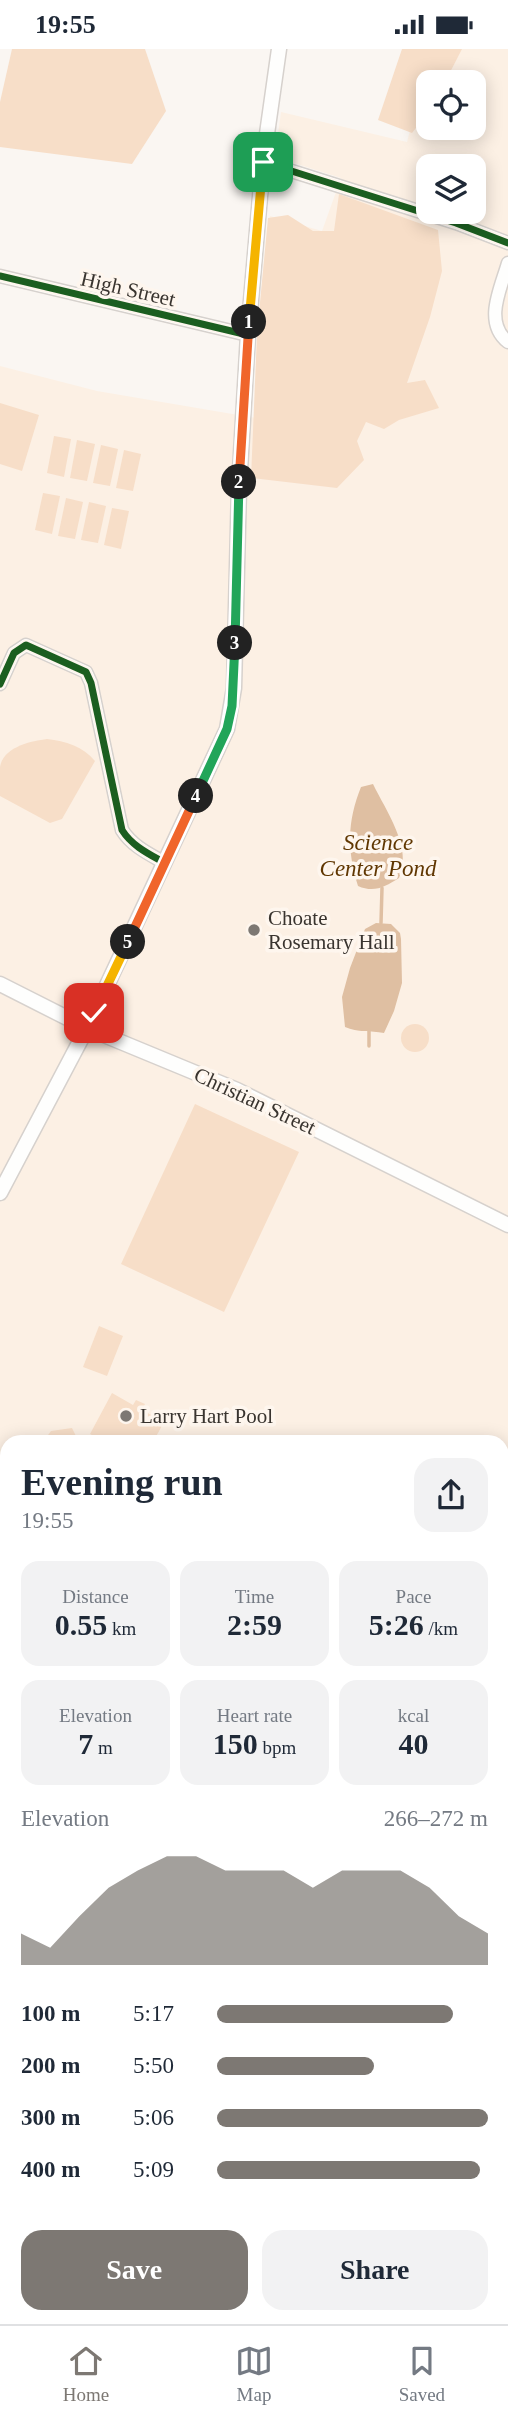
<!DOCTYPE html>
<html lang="en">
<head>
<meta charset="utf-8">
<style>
	body { margin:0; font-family:Georgia,serif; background:#f2f2f3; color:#1f2937; height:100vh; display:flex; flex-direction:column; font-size:26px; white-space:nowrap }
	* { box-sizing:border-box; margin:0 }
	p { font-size:23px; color:#747a83 }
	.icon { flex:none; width:38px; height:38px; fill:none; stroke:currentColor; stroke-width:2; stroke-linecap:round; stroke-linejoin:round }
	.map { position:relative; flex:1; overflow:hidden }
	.side { position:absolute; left:0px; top:1386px; width:509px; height:889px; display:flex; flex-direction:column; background:#fff; border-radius:21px 21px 0 0; box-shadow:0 4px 18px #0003 }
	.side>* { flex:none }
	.buttons { position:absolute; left:416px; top:21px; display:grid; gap:14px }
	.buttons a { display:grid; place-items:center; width:70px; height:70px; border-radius:14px; background:#fff; box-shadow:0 4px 18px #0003; font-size:35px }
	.pin { position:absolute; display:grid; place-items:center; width:60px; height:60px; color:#fff; margin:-30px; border-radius:14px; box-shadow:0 4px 10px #0006 }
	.km { position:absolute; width:35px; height:35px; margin:-18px; border-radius:50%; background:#222; color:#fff; font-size:19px; line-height:35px; text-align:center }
	.round { display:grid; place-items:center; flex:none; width:74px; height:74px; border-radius:21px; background:#f2f2f3 }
	.headline { display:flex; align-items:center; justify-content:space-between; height:119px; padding:0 21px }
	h1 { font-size:38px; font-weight:700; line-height:52px }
	.figures { display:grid; grid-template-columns:repeat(3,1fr); gap:10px; height:119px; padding:7px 21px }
	.figures div { display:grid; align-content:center; border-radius:18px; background:#f2f2f3; text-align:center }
	.figures b { font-size:30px; font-weight:700 }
	.figures small { font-size:19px; font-weight:400 }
	.figures p { font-size:19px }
	.chart { height:196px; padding:14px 21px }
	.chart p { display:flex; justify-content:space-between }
	.chart svg { width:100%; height:126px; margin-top:7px; fill:#7d7873; opacity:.7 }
	.button { display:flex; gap:14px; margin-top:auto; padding:14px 21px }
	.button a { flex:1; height:80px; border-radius:21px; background:#7d7873; color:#fff; font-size:28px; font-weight:700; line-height:80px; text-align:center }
	.button a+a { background:#f2f2f3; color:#1f2937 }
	ul { padding:0 21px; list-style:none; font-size:23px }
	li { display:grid; grid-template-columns:112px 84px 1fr; align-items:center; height:52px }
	li i { height:18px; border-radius:9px; background:#7d7873 }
	.status { display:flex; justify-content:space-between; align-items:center; height:49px; padding:0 35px; background:#fff; direction:ltr }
	.status svg { height:19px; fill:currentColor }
	.dock { display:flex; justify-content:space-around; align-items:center; height:98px; border-top:2px solid #e0e1e3; background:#fff; font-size:19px; color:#747a83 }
	.dock a { display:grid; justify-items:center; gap:4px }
	.dock .on { color:#7d7873 }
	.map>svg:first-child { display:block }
	.built { fill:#fcf0e4; fill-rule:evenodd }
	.green { fill:#f7dec8 }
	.water { fill:#dfbfa2 }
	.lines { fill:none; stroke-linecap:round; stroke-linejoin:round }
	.stream { stroke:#dfbfa2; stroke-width:3.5 }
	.minor-casing { stroke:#d6d1cd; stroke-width:15 }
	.major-casing { stroke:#d6d1cd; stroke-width:17 }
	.minor { stroke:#fefefd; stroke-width:12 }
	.major { stroke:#fefefd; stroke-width:14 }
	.cycleway-casing { stroke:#fef6ee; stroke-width:11 }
	.cycleway { stroke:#1b5e20; stroke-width:7 }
	.split-1-casing { stroke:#fff; stroke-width:14 }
	.split-2-casing { stroke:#fff; stroke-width:14 }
	.split-3-casing { stroke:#fff; stroke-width:14 }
	.split-4-casing { stroke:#fff; stroke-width:14 }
	.split-5-casing { stroke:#fff; stroke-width:14 }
	.split-6-casing { stroke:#fff; stroke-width:14 }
	.split-1 { stroke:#f5b400; stroke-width:9 }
	.split-2 { stroke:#f0652b; stroke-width:9 }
	.split-3 { stroke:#22a559; stroke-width:9 }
	.split-4 { stroke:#22a559; stroke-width:9 }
	.split-5 { stroke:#f0652b; stroke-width:9 }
	.split-6 { stroke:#f5b400; stroke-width:9 }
	.poi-dot { fill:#7d7873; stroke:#fef6ee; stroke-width:2.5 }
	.labels { text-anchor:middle; stroke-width:7; stroke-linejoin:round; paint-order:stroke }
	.street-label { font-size:21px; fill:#39342f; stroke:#fef6ee }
	.poi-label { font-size:21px; fill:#39342f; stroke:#fef6ee; text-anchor:start }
	.water-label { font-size:23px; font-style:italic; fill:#603702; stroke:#fef6ee }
</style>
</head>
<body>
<div class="status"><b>19:55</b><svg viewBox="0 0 49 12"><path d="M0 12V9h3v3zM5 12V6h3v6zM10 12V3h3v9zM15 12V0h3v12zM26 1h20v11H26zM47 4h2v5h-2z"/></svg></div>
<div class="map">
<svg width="508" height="2275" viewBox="0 0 508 2275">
	<rect width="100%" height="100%" fill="#faf6f2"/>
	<path class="built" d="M431 0H508V2126L502 2123V1393H7V1953L0 1951V317L97 342 256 369 270 167 322 182 341 129 275 108 281 63 407 93ZM429 33H474V79H429ZM429 117H474V163H429Z"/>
	<g class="green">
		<polygon points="12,0 145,0 166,62 132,115 0,98 0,53"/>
		<polygon points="402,0 462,0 445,33 429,33 429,62 412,84 378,71"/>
		<polygon points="339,145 438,181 442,222 430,268 407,334 425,331 439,359 399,371 384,380 366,373 357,392 364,411 337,439 251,429 257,285 268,169 288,166 313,182 334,182"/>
		<polygon points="0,354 39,366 22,422 0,415"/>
		<polygon points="54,387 71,390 64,428 47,424"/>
		<polygon points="77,391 95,395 87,432 70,429"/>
		<polygon points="101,396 118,400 110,437 93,434"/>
		<polygon points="124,401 141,405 133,442 116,439"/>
		<polygon points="43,444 60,447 52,485 35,481"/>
		<polygon points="66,449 83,453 75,490 58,487"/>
		<polygon points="89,453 106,457 98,494 81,491"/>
		<polygon points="112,459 129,462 121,500 104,496"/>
		<path d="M47 690C66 692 82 697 95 712L62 770 50 774 0 747C0 738 0 727 0 718 3 698 31 692 47 690Z"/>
		<circle cx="415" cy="989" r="14"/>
		<polygon points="195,1055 299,1103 224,1263 121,1215"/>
		<polygon points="99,1277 123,1287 107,1327 83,1318"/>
		<polygon points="112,1344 133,1356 136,1351 145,1355 142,1361 164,1373 153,1393 105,1393 90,1385"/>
		<polygon points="72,1379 79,1393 43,1393 51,1382"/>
		<polygon points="7,1463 7,1576 0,1571 0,1473"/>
		<polygon points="502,1616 508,1618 508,1666 502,1681"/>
		<polygon points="508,1673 508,1798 502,1796 502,1688"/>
		<polygon points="502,1821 508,1823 508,1888 502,1904"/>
		<polygon points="502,2122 508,2125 508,2226 502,2230"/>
		<path d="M357 2268H440C416 2275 383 2273 357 2268Z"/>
	</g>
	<g class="water">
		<path d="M373 735C386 762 413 799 399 829 385 838 374 844 358 837 347 801 347 773 361 738Z"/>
		<path d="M376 874 391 875 400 884 401 890 402 934 394 962 384 984C370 981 358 984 345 978L342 948 350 919 365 880Z"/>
	</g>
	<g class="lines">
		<g class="stream">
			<polyline points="381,874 382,839"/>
			<polyline points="369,981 369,997"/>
			<polyline points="0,1924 7,1928"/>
			<polyline points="379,2268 380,2275"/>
			<polyline points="500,2275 508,2270"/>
		</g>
		<defs>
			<g id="minor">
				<polyline points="263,113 456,174 508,194"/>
				<path d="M508 214C501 239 483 273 508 293"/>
				<polyline points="0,227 248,286"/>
				<path d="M0 635 14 604 26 596 86 623 91 634 122 781C132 797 149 805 165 814"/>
				<polyline points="0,2109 7,2100"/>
				<polyline points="0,2193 7,2183"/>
			</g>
			<g id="major">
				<polyline points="0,935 87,979 237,1041 508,1176"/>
				<polyline points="0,1144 87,979 227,680 234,639 239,438 248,286 263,113 279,0"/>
				<polyline points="0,2178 7,2183"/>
				<polyline points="127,2268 136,2275"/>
			</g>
		</defs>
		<use href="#minor" class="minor-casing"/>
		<use href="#major" class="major-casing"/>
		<use href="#minor" class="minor"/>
		<use href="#major" class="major"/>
		<defs>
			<g id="cycleway">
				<polyline points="263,113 456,174 508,194"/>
				<polyline points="0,227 248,286"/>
				<path d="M0 635 14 604 26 596 86 623 91 634 122 781C132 797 149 805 165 814"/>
			</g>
		</defs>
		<use href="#cycleway" class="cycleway-casing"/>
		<use href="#cycleway" class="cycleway"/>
	</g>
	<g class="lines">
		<defs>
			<polyline id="split-1" points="249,273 263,113"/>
			<polyline id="split-2" points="239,433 249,273"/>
			<polyline id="split-3" points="235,594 239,433"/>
			<polyline id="split-4" points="196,747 227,680 232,657 235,594"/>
			<polyline id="split-5" points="128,893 196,747"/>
			<polyline id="split-6" points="94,964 128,893"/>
		</defs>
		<use href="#split-1" class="split-1-casing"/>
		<use href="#split-2" class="split-2-casing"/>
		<use href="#split-3" class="split-3-casing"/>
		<use href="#split-4" class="split-4-casing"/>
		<use href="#split-5" class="split-5-casing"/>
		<use href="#split-6" class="split-6-casing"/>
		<use href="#split-1" class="split-1"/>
		<use href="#split-2" class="split-2"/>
		<use href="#split-3" class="split-3"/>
		<use href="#split-4" class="split-4"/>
		<use href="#split-5" class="split-5"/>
		<use href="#split-6" class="split-6"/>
	</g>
	<g class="poi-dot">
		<circle cx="254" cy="881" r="7"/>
		<circle cx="126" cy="1367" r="7"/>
	</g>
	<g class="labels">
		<g class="street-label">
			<text transform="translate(128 240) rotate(13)" y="7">High Street</text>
			<text transform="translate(255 1052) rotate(25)" y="7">Christian Street</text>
		</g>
		<g class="poi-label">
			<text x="268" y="876">Choate<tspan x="268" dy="24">Rosemary Hall</tspan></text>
			<text x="140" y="1374">Larry Hart Pool</text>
		</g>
		<g class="water-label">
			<text x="378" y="801">Science<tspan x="378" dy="26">Center Pond</tspan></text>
		</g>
	</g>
</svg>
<div class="buttons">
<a><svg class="icon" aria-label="locate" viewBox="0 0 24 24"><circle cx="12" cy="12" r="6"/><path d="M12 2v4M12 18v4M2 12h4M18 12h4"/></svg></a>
<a><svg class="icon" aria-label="layers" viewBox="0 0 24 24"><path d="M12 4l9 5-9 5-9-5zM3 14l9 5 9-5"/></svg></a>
</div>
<div class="pin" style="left:263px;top:113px;background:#1e9e55"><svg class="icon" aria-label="arrive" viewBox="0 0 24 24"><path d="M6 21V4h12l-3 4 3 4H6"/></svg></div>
<div class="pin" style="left:94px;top:964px;background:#d93025"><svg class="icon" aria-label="check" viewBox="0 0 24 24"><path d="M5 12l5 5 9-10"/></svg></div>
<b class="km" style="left:249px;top:273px">1</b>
<b class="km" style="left:239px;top:433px">2</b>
<b class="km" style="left:235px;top:594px">3</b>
<b class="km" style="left:196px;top:747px">4</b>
<b class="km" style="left:128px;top:893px">5</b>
<section class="side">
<div class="headline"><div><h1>Evening run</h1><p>19:55</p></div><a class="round"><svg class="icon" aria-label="share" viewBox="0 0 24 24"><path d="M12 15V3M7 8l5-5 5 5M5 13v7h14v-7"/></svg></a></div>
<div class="figures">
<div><p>Distance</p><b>0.55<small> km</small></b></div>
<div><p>Time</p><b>2:59</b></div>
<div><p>Pace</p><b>5:26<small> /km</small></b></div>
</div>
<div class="figures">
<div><p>Elevation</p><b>7<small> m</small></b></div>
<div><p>Heart rate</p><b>150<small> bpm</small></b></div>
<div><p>kcal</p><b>40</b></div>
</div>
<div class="chart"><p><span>Elevation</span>266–272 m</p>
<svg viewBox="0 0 160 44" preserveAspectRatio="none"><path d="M0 44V33L10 38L20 27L30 17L40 11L50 6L60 6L70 11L80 11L90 11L100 17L110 11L120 11L130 11L140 17L150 27L160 33V44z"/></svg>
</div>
<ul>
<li><b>100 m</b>5:17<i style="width:87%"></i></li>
<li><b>200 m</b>5:50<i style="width:58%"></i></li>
<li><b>300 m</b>5:06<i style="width:100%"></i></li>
<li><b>400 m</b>5:09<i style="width:97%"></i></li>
</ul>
<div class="button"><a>Save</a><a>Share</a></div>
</section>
</div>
<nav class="dock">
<a class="on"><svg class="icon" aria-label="home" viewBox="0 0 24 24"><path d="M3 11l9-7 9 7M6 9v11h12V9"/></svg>Home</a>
<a><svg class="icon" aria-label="map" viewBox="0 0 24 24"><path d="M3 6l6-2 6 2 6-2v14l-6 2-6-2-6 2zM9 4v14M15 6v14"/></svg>Map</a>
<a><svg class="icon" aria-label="saved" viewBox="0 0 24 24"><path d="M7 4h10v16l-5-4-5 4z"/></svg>Saved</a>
</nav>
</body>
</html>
